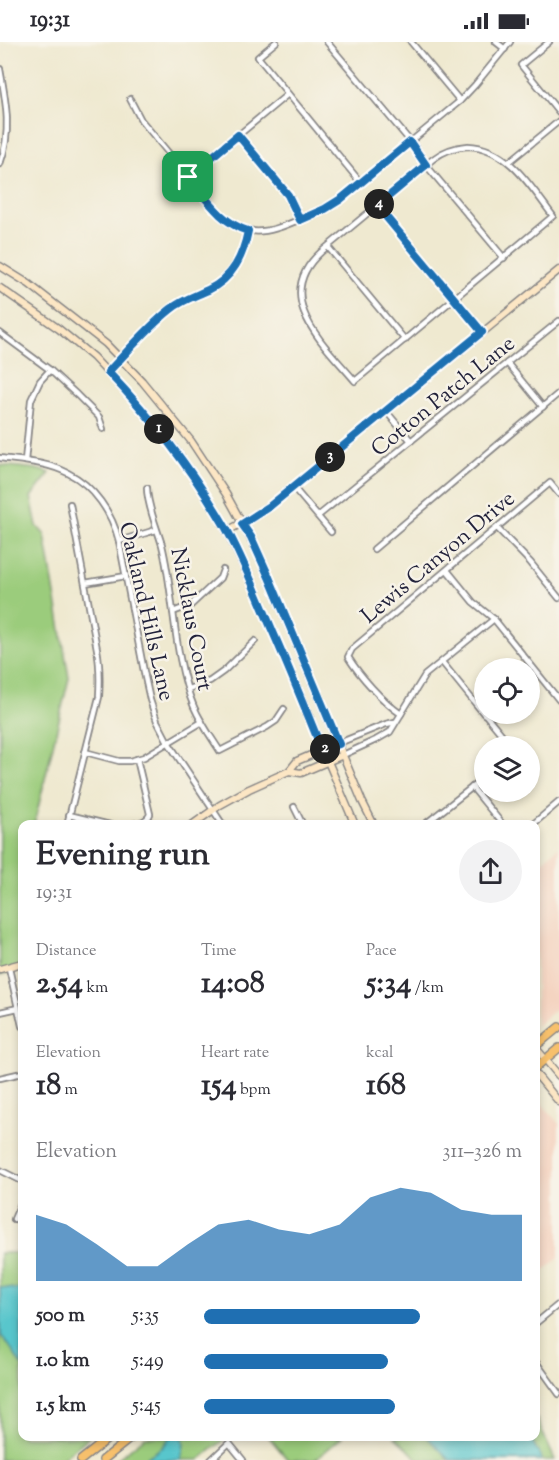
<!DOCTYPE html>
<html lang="en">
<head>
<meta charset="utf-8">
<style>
	body { margin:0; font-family:"Sorts Mill Goudy",serif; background:#f2f2f3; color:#2b2b33; height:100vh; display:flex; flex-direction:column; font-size:22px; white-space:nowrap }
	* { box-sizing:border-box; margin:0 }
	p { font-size:20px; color:#7c7c81 }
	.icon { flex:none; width:33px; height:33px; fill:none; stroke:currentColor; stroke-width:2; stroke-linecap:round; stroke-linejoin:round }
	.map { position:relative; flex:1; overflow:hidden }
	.panel { position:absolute; left:18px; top:778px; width:522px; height:621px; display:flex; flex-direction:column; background:#fff; border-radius:12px; box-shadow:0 3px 9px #0003 }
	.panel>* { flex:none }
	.tools { position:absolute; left:474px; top:616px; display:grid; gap:12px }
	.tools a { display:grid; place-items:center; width:66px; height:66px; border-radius:50%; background:#fff; box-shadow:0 3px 9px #0003; font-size:30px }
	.pin { position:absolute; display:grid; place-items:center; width:51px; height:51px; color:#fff; margin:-26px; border-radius:12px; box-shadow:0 3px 9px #0006 }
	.km { position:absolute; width:30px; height:30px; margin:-15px; border-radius:50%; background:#222; color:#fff; font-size:16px; line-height:30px; text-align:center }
	.round { display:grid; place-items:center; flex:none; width:63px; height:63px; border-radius:32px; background:#f2f2f3 }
	.summary { display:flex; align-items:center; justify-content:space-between; height:102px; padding:0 18px }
	h1 { font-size:33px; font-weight:800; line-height:45px }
	.figures { display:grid; grid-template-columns:repeat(3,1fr); gap:9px; height:102px; padding:6px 18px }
	.figures div { display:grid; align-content:center }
	.figures b { font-size:30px; font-weight:800 }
	.figures small { font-size:16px; font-weight:400 }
	.figures p { font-size:16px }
	.chart { height:168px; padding:12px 18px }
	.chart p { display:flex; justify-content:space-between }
	.chart svg { width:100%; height:108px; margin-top:6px; fill:#1f6fb2; opacity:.7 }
	ul { padding:0 18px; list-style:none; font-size:20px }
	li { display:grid; grid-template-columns:96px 72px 1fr; align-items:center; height:45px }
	li i { height:15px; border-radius:8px; background:#1f6fb2 }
	.status { display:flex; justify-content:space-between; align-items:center; height:42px; padding:0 30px; background:#fff; direction:ltr }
	.status svg { height:16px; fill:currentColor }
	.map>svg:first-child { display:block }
	.built { fill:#f4d3c0 }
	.green { fill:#9bcc7c; stroke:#5e775c; stroke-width:1.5 }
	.water { fill:#58c6cc; stroke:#3d7484; stroke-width:1.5 }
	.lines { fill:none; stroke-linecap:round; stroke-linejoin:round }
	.street-casing { stroke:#888686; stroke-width:8 }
	.secondary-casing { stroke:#888686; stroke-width:9 }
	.primary-casing { stroke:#888686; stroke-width:10 }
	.street { stroke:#fff; stroke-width:4.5 }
	.secondary { stroke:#fce6c4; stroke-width:6 }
	.primary { stroke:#f7c06c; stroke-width:7 }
	.route-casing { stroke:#fff; stroke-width:12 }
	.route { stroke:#1f6fb2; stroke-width:8 }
	.labels { text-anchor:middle; stroke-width:5; stroke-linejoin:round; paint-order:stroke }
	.street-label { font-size:22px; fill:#22223b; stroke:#f7f3e8 }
</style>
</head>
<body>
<div class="status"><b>19:31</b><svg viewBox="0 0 49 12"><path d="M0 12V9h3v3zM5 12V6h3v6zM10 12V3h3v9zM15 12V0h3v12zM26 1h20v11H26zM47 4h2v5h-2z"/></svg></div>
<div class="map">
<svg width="559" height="1418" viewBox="0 0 559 1418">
	<rect width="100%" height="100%" fill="#f7f3e8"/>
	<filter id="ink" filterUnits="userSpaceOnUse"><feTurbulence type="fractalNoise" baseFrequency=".0167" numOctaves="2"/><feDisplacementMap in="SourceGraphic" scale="12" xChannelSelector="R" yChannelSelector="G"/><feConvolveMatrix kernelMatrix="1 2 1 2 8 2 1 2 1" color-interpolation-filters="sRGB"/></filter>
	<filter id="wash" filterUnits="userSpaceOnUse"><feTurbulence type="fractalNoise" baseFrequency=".008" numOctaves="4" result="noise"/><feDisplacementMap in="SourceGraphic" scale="24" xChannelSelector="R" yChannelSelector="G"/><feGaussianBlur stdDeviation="1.35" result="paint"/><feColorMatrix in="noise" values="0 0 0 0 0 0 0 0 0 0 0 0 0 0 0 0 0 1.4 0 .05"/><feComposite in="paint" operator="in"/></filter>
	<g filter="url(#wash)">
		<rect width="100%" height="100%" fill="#efe9d0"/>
		<g class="built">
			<polygon points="559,805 559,964 536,984 536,824"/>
			<polygon points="536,1055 559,1082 559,1216 536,1235"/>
		</g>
		<g class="green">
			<polygon points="0,423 36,427 50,431 31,455 37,484 45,493 69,636 34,783 22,783 22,927 0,933"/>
			<polygon points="0,1211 22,1211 22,1395 89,1395 61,1418 0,1418"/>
			<polygon points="536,1376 555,1418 419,1418 395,1395 536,1395"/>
			<polygon points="145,1395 227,1395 199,1418 116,1418"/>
			<polygon points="269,1395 342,1395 315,1418 288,1418"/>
		</g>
		<g class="water">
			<path d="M0 1245 16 1247 22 1245V1324C14 1314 11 1302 1 1294Z"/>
			<path d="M170 1395H183C185 1404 183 1410 180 1418H143L163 1405Z"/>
			<polygon points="427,1395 530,1395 542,1418 450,1418"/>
		</g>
	</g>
	<g filter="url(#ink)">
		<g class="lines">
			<defs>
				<g id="street">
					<polyline points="276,0 258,15 361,141"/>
					<polyline points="327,0 415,105 426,123 504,216"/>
					<polyline points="411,0 460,59"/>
					<polyline points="496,0 505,7"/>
					<polyline points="549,0 521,23 559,70"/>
					<path d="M0 27C6 60 12 90 0 122"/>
					<path d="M130 57 141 78 221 174C249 199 273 189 303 176 317 171 329 165 341 157L460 59 475 43 510 0"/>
					<polyline points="238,93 290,155 300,178"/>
					<path d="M468 104C508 105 531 145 553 174L355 339C325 303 270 256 321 210L433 117C443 109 455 105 468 104Z"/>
					<polyline points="509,120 559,79"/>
					<polyline points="188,135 288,52"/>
					<polyline points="377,164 482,290"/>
					<polyline points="328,205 405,298"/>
					<polyline points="0,291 50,328 77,353 99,375 103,387"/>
					<polyline points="507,321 543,365"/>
					<path d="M108 330C128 309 148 285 171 267 182 258 195 254 208 248 233 236 243 214 248 189"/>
					<polyline points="386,369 411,399"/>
					<path d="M0 416C22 419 47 420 68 431 94 444 112 471 119 499L145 635 150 658 157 679 168 700 223 783"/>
					<polyline points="25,419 31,358 40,339 50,328"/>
					<polyline points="293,445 331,490"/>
					<path d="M147 446C147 463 157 486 162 503 175 556 173 615 194 665 201 681 211 695 220 709L267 685 276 679 284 667"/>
					<polyline points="318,474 559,279"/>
					<polyline points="497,486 530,520 559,556"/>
					<polyline points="119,499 156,488"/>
					<polyline points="374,507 559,351"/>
					<polyline points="447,528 473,560 494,577 559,658"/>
					<polyline points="85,541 126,534"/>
					<polyline points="173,570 191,563 220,536 223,528"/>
					<polyline points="442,620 484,672"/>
					<polyline points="188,647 210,639 224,629 255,599"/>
					<path d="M401 672C382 659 360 634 348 615L352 607 550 441 559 452"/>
					<polyline points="485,672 512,705"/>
					<polyline points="339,701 386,682 395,680"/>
					<polyline points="85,710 119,719 130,719 144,715 202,680"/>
					<polyline points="343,713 376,698 390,690 425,633 494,577"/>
					<polyline points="472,745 503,783"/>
					<polyline points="294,765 303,783"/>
					<polyline points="69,773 110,783"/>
					<path d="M67 783 99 655C100 638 100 623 97 607L70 462"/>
					<path d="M125 783C134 782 147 781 150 772L137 717"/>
					<polyline points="424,783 484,736"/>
					<polyline points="532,783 559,760"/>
					<polyline points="9,926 22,984"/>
					<polyline points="0,970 18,966"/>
					<polyline points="0,1036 22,1031"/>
					<polyline points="0,1128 22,1139"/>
					<polyline points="14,1177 22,1159"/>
					<polyline points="536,1281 559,1262"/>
					<polyline points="536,1320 559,1352"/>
					<polyline points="211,1418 229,1401 243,1418"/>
				</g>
				<g id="secondary">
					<polyline points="0,224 29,242 106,302 142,339 191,399 226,452 258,510 362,759 374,783"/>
					<polyline points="0,246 59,287 93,315 153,379 177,410 211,461 227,489 253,543 355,783"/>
					<polyline points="227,489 253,475 270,464 559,228"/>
					<polyline points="289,729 301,731 343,713"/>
					<polyline points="192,783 220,763 249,747 289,729 297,719 339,701"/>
					<polyline points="0,927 22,921"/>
					<polyline points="536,1006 559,1034"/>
					<polyline points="536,1032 559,1060"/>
				</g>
				<g id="primary">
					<polyline points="536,1004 559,985"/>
					<polyline points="536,1025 559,1006"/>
					<polyline points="81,1418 110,1395"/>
					<polyline points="103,1418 132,1395"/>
				</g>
			</defs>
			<use href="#street" class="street-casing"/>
			<use href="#secondary" class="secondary-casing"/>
			<use href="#primary" class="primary-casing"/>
			<use href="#street" class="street"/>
			<use href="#secondary" class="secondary"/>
			<use href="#primary" class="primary"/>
		</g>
	</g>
	<g class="lines" filter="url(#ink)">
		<defs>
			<path id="route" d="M238 93 288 153 300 178 325 167 341 157 410 100 426 123 377 164 482 290 270 464 242 482 251 495 269 535 339 702 322 708C306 668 290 629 273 590 258 555 244 519 226 486 193 429 153 377 108 330 128 309 148 285 171 267 182 258 195 254 208 248 233 236 243 214 248 189 221 181 206 156 188 135Z"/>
		</defs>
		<use href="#route" class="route-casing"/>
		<use href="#route" class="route"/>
	</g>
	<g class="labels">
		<g class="street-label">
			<text transform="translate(442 353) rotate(-39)" y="8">Cotton Patch Lane</text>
			<text transform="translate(437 514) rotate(-40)" y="8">Lewis Canyon Drive</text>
			<text transform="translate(148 569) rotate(77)" y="8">Oakland Hills Lane</text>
			<text transform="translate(193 577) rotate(79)" y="8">Nicklaus Court</text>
		</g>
	</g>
</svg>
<div class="tools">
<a><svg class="icon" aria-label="locate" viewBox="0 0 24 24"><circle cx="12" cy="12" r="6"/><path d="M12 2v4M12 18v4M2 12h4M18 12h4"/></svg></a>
<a><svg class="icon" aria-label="layers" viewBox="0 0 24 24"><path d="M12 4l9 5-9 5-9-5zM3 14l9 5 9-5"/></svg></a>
</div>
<div class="pin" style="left:188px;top:135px;background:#1e9e55"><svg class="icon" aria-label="arrive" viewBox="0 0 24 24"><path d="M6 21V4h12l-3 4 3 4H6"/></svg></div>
<b class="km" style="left:159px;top:387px">1</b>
<b class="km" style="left:325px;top:707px">2</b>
<b class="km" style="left:330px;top:415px">3</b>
<b class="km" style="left:379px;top:162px">4</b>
<section class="panel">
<div class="summary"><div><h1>Evening run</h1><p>19:31</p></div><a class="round"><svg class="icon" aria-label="share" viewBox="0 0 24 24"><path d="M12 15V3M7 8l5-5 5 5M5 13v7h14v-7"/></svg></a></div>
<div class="figures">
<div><p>Distance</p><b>2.54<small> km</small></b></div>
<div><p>Time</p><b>14:08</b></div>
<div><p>Pace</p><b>5:34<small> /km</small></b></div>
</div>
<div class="figures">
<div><p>Elevation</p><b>18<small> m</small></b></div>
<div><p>Heart rate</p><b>154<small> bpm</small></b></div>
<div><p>kcal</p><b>168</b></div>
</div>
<div class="chart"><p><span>Elevation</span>311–326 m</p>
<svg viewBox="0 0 160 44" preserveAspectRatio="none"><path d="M0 44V17L10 21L20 29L30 38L40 38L50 29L60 21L70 19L80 23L90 25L100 21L110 10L120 6L130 8L140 15L150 17L160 17V44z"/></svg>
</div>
<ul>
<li><b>500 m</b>5:35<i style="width:68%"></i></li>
<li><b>1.0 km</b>5:49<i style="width:58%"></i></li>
<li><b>1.5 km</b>5:45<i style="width:60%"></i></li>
</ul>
</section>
</div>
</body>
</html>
